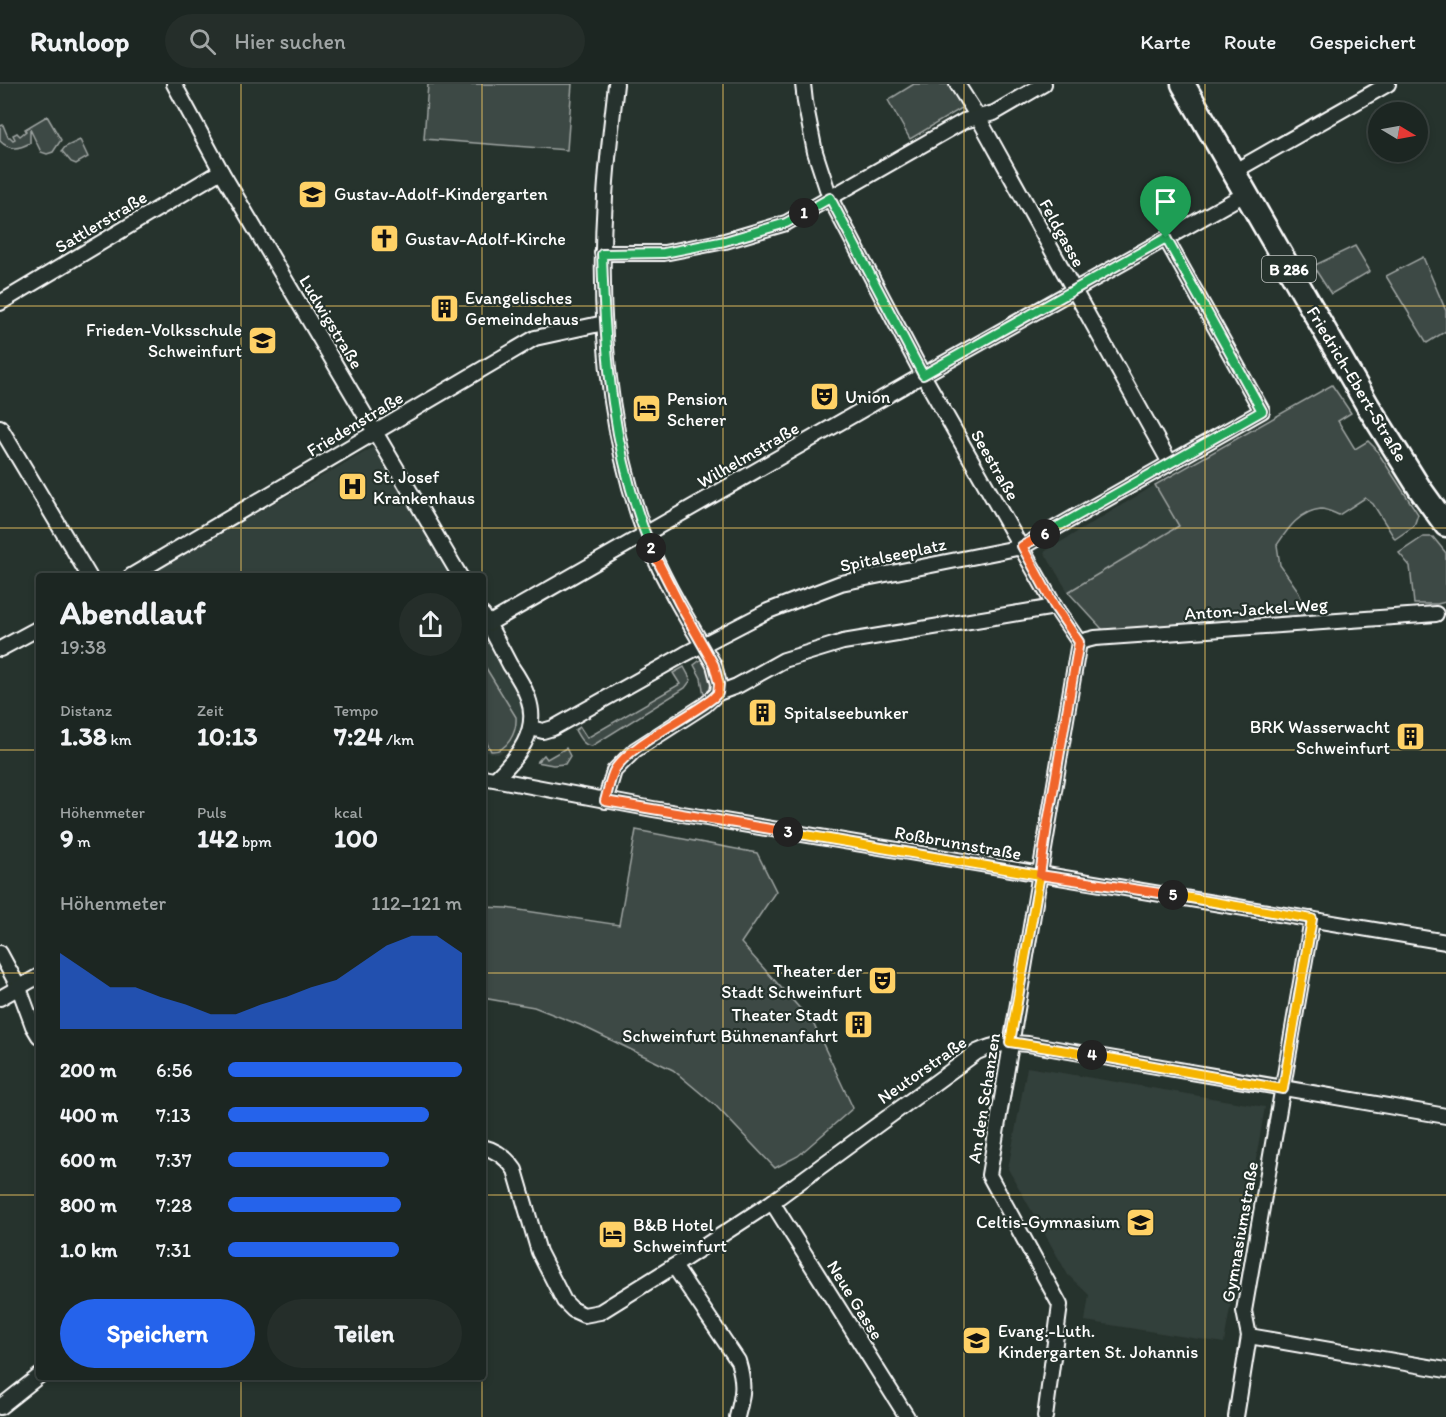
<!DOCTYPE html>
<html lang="de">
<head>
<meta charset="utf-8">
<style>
	body { margin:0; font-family:Itim,sans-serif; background:#252e2a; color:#f1f3f6; height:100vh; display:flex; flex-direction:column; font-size:22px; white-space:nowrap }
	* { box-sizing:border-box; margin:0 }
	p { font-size:20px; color:#a0a5a5 }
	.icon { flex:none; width:33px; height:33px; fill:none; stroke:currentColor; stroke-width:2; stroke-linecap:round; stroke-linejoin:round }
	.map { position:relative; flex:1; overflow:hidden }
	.details { position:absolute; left:36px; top:489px; width:450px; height:807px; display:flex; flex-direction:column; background:#1c2622; border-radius:6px; box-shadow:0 3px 9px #0003,0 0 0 2px #3a4340 }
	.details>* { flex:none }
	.needle { width:39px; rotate:100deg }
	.buttons { position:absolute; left:1368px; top:18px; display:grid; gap:12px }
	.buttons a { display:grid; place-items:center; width:60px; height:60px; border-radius:50%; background:#1c2622; box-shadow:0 3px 9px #0003,0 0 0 2px #3a4340; font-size:30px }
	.pin { position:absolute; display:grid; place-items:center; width:51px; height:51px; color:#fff; margin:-62px -26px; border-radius:50% 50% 50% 0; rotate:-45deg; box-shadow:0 0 6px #0007 }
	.pin .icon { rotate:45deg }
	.km { position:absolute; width:30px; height:30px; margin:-15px; border-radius:50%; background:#222; color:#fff; font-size:16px; line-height:30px; text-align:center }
	.round { display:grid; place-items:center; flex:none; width:63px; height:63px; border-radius:32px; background:#252e2a }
	.head { display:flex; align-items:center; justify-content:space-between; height:102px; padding:0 24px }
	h1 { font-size:33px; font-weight:800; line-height:45px }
	.stats { display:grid; grid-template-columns:repeat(3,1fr); gap:9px; height:102px; padding:6px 24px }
	.stats div { display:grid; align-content:center }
	.stats b { font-size:26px; font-weight:800 }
	.stats small { font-size:16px; font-weight:400 }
	.stats p { font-size:16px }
	.chart { height:168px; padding:12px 24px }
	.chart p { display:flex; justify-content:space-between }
	.chart svg { width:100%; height:108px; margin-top:6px; fill:#2563eb; opacity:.7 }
	.action { display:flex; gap:12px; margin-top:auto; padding:12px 24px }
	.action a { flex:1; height:69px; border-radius:36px; background:#2563eb; color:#fff; font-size:24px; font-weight:800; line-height:69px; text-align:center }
	.action a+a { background:#252e2a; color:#f1f3f6 }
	ul { padding:0 24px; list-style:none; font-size:20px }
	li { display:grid; grid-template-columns:96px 72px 1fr; align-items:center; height:45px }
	li i { height:15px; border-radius:8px; background:#2563eb }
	header { display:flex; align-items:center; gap:36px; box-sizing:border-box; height:84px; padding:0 30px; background:#1c2622; border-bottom:2px solid #3a4340 }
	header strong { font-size:28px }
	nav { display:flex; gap:33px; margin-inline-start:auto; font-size:21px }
	.search { width:420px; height:54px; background:#252e2a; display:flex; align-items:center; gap:15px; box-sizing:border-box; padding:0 21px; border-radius:33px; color:#a0a5a5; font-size:22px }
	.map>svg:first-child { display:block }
	.built { fill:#333f3a }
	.green { fill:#3e4944; stroke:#9ea4a2; stroke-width:1.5 }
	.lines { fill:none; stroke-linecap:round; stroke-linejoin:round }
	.street-casing { stroke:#fff; stroke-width:18 }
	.primary-casing { stroke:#fff; stroke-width:27 }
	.street { stroke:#26332d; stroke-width:14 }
	.primary { stroke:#26332d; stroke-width:22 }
	.split-1-casing { stroke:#fff; stroke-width:12 }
	.split-2-casing { stroke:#fff; stroke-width:12 }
	.split-3-casing { stroke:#fff; stroke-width:12 }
	.split-4-casing { stroke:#fff; stroke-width:12 }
	.split-5-casing { stroke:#fff; stroke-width:12 }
	.split-6-casing { stroke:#fff; stroke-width:12 }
	.split-7-casing { stroke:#fff; stroke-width:12 }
	.split-1 { stroke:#22a559; stroke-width:8 }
	.split-2 { stroke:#22a559; stroke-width:8 }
	.split-3 { stroke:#f0652b; stroke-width:8 }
	.split-4 { stroke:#f5b400; stroke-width:8 }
	.split-5 { stroke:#f5b400; stroke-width:8 }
	.split-6 { stroke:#f0652b; stroke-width:8 }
	.split-7 { stroke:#22a559; stroke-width:8 }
	.grid { fill:none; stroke:#ffd166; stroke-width:1.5; stroke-opacity:0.55 }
	.labels { text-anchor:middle; stroke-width:4.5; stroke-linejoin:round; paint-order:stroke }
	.shield { fill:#26332d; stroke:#bec2c0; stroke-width:1.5 }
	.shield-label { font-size:16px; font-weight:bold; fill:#fff }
	.poi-label { font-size:18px; fill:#fff; stroke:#26332d; text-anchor:start }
	.street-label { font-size:18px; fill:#fff; stroke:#26332d }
</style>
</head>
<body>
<header>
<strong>Runloop</strong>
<div class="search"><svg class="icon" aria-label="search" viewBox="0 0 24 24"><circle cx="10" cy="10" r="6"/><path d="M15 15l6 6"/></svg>Hier suchen</div>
<nav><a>Karte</a><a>Route</a><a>Gespeichert</a></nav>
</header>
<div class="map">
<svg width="1446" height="1333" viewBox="0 0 1446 1333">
	<rect width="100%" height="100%" fill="#26332d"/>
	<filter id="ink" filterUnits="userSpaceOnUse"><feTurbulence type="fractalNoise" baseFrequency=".0167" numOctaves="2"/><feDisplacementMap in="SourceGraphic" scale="12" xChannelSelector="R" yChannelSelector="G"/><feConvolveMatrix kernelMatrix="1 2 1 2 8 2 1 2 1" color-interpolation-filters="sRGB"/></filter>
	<g filter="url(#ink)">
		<g class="built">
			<polygon points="376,362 454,492 144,492"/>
			<polygon points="1155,401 1179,442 1068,508 1044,468"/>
			<polygon points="483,542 519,606 526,625 525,643 518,662 497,670 483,667"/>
			<polygon points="1027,983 1265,1023 1224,1259 1085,1237 1089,1211 1068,1191 1008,1085"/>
		</g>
		<g class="green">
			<polygon points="428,0 572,0 567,66 424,55"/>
			<polygon points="914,0 949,0 962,24 910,55 888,16"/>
			<path d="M47 32 61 56 53 68 47 70 41 68 30 45V59C19 65 10 67 0 57V42L3 41 8 53H10L13 56 15 55 13 51 17 49 20 52 26 47 25 45Z"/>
			<polygon points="80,56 88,73 76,80 71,78 62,67 65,63"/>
			<polygon points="1355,162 1370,187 1331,210 1313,182"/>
			<polygon points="1423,173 1446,227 1446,247 1427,259 1386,192"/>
			<path d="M1332 301 1351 329 1338 337 1355 365 1368 357 1375 364 1418 430 1414 442 1395 455 1373 420 1365 414 1339 431C1334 429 1326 425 1321 425 1299 427 1287 446 1277 461L1280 481 1297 505 1306 525 1302 532 1103 546 1068 508 1179 442 1155 401Z"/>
			<polygon points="1423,453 1433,453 1446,469 1446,518 1437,520 1414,520 1410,482 1399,469"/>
			<path d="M703 574C713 587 716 602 705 616L701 594 694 581Z"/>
			<path d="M684 583 691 596 685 604 592 662C583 662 579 653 575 646L580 643 587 654 680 600 673 589Z"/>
			<path d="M486 584 516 633C517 647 508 668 491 667 477 645 483 611 483 585Z"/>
			<polygon points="566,664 570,672 565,680 553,681 537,678 544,671 547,675"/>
			<polygon points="636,746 757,769 776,807 741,859 813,939 853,1024 798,1072 775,1084 716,1022 673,986 580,941 534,923 483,914 483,823 506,824 619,841"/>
		</g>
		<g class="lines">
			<defs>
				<g id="street">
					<polyline points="174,0 221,87 460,492"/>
					<path d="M616 0C612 38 607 75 605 113 598 226 606 345 646 453 663 498 690 539 714 581L719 600 718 609"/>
					<polyline points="803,0 805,18 815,68 830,114 923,291 1055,523 1079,558 989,1091 1060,1221 1045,1333"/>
					<polyline points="957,0 978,33 1170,379"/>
					<polyline points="1233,88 1388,0"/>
					<polyline points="602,169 664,169 725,157 786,139 964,37 994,29 1044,0"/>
					<polyline points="0,219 221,87"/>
					<polyline points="0,343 89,492"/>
					<polyline points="131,492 535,254 604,239"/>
					<path d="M483 531C493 548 501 564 510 581 517 591 524 602 528 614 540 647 517 674 495 695"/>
					<polyline points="488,540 923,291 1245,110"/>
					<polyline points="1079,558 1095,554 1436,530"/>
					<polyline points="0,565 39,544"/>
					<polyline points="531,644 543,647 553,644 685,570 768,527 841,499 1022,463 1262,327 1166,155"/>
					<polyline points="483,693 653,725 1446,858"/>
					<polyline points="605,717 614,687 635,666 705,621 718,609 737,602 784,576 843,558 1055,523"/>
					<polyline points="0,869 19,904 33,942 39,952"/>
					<polyline points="0,914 39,892"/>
					<path d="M483 1063C496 1066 507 1074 515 1086L539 1168 564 1217 573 1226 584 1231 600 1228 674 1182 772 1118 977 968C995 960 1009 958 1028 960L1446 1032"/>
					<polyline points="772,1118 907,1333"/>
					<path d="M674 1182 738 1277C745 1300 743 1310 737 1333"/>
					<polyline points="1249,1252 1446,1286"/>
					<polyline points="0,1323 39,1292"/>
					<polyline points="1236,1333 1249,1252 1244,1227 1312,835"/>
				</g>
				<polyline id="primary" points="1183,0 1368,322 1420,405 1446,441"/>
			</defs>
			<use href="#street" class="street-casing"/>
			<use href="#primary" class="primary-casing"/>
			<use href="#street" class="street"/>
			<use href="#primary" class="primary"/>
		</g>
	</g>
	<g class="lines" filter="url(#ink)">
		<defs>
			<polyline id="split-1" points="804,129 830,114 923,291 1166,154"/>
			<path id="split-2" d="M651 464C612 370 605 270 602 170L664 169 725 157 786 139 804 129"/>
			<path id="split-3" d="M651 464 679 519 714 581 719 600 718 609 713 614C688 634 631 660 615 685 610 694 608 707 605 717L788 748"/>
			<polyline id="split-4" points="788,748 1040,791 1010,958 1092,971"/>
			<polyline id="split-5" points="1092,971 1283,1005 1312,835 1173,811"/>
			<polyline id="split-6" points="1045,450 1022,462 1055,523 1079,558 1047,743 1040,791 1173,811"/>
			<polyline id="split-7" points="1045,450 1262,327 1166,154"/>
		</defs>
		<use href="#split-1" class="split-1-casing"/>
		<use href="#split-2" class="split-2-casing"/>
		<use href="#split-3" class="split-3-casing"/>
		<use href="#split-4" class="split-4-casing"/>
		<use href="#split-5" class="split-5-casing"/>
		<use href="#split-6" class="split-6-casing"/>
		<use href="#split-7" class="split-7-casing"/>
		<use href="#split-1" class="split-1"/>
		<use href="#split-2" class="split-2"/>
		<use href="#split-3" class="split-3"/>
		<use href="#split-4" class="split-4"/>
		<use href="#split-5" class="split-5"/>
		<use href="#split-6" class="split-6"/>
		<use href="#split-7" class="split-7"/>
	</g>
	<path class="grid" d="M241 0V492M482 0V492M723 0V1333M964 0V1333M1205 0V1333M0 222H1446M0 444H1446M0 666H39M483 666H1446M0 889H39M483 889H1446M0 1111H39M483 1111H1446M241 1293V1333M482 1293V1333"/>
	<defs>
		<symbol id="school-square" viewBox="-11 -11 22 22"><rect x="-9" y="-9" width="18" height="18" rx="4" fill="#ffd166" stroke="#26332d"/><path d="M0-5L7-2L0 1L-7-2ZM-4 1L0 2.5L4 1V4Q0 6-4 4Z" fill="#111"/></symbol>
		<symbol id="church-square" viewBox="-11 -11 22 22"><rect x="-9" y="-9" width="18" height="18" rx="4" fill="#ffd166" stroke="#26332d"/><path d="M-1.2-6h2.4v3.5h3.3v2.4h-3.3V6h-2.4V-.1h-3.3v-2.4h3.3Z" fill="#111"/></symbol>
		<symbol id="building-square" viewBox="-11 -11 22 22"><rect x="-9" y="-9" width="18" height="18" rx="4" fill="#ffd166" stroke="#26332d"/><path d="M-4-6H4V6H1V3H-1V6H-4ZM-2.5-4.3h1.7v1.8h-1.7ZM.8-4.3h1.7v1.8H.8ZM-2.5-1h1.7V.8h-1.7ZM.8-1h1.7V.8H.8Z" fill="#111"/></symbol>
		<symbol id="theatre-square" viewBox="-11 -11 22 22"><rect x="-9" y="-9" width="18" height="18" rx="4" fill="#ffd166" stroke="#26332d"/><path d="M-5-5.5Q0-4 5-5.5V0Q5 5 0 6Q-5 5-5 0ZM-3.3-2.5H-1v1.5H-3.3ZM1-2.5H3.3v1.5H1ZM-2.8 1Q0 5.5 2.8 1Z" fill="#111"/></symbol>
		<symbol id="hotel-square" viewBox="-11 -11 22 22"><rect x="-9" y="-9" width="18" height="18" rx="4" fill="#ffd166" stroke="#26332d"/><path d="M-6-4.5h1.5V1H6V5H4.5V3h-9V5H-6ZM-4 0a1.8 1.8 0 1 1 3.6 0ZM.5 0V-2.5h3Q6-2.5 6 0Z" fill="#111"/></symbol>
		<symbol id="hospital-square" viewBox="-11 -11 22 22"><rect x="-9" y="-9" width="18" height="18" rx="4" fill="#ffd166" stroke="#26332d"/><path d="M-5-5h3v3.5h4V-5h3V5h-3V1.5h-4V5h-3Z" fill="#111"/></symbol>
	</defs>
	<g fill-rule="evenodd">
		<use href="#school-square" x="296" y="94" width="33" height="33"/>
		<use href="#church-square" x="368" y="138" width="33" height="33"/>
		<use href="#building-square" x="428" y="208" width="33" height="33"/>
		<use href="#school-square" x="246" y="240" width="33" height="33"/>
		<use href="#theatre-square" x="808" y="296" width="33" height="33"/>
		<use href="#hotel-square" x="630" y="308" width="33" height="33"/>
		<use href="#hospital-square" x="336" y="386" width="33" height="33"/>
		<use href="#building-square" x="746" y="612" width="33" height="33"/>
		<use href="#building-square" x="1394" y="636" width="33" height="33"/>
		<use href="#theatre-square" x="866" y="880" width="33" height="33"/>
		<use href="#building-square" x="842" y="924" width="33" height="33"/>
		<use href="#school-square" x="1124" y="1122" width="33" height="33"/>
		<use href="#hotel-square" x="596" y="1134" width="33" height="33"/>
		<use href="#school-square" x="960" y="1240" width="33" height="33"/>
	</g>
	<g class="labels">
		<rect class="shield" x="1262" y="172" width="54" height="26" rx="4.5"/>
		<g class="shield-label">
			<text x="1289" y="191">B 286</text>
		</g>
		<g class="poi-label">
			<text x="334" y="116">Gustav-Adolf-Kindergarten</text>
			<text x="405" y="161">Gustav-Adolf-Kirche</text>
			<text x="465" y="220">Evangelisches<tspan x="465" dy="21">Gemeindehaus</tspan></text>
			<text x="242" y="252" text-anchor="end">Frieden-Volksschule<tspan x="242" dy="21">Schweinfurt</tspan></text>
			<text x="845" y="319">Union</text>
			<text x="667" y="321">Pension<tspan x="667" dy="21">Scherer</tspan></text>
			<text x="373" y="399">St. Josef<tspan x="373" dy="21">Krankenhaus</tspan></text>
			<text x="784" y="635">Spitalseebunker</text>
			<text x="1390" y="649" text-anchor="end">BRK Wasserwacht<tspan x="1390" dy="21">Schweinfurt</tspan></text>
			<text x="862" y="893" text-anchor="end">Theater der<tspan x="862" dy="21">Stadt Schweinfurt</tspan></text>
			<text x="838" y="937" text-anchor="end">Theater Stadt<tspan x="838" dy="21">Schweinfurt Bühnenanfahrt</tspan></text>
			<text x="1120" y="1144" text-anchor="end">Celtis-Gymnasium</text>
			<text x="633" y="1147">B&amp;B Hotel<tspan x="633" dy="21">Schweinfurt</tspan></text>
			<text x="998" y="1253">Evang.-Luth.<tspan x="998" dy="21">Kindergarten St. Johannis</tspan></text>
		</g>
		<g class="street-label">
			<text transform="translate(101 138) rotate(-31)" y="6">Sattlerstraße</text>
			<text transform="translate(1062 149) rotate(61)" y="6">Feldgasse</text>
			<text transform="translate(331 238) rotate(59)" y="6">Ludwigstraße</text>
			<text transform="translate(1357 300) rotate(59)" y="6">Friedrich-Ebert-Straße</text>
			<text transform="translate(355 340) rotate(-31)" y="6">Friedenstraße</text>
			<text transform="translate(748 371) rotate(-30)" y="6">Wilhelmstraße</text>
			<text transform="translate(995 381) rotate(60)" y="6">Seestraße</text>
			<text transform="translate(893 471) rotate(-12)" y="6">Spitalseeplatz</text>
			<text transform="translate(1256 525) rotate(-4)" y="6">Anton-Jackel-Weg</text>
			<text transform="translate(958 759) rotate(10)" y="6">Roßbrunnstraße</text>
			<text transform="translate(922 986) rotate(-35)" y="6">Neutorstraße</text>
			<text transform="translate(984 1014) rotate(-81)" y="6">An den Schanzen</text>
			<text transform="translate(1240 1148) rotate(-80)" y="6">Gymnasiumstraße</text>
			<text transform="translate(855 1216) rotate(58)" y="6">Neue Gasse</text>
		</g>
	</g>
</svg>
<div class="buttons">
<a><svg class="needle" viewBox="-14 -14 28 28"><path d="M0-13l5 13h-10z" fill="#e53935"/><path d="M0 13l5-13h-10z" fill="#a0a5a5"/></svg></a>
</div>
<div class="pin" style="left:1166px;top:154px;background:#1e9e55"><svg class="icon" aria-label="arrive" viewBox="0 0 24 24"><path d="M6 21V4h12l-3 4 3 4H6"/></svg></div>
<b class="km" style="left:804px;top:129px">1</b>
<b class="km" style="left:651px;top:464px">2</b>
<b class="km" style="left:788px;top:748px">3</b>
<b class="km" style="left:1092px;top:971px">4</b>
<b class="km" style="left:1173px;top:811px">5</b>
<b class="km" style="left:1045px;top:450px">6</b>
<section class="details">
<div class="head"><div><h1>Abendlauf</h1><p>19:38</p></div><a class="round"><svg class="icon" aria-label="share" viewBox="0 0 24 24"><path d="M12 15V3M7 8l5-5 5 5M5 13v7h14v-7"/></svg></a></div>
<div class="stats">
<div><p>Distanz</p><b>1.38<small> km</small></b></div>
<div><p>Zeit</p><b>10:13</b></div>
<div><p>Tempo</p><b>7:24<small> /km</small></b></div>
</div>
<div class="stats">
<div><p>Höhenmeter</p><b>9<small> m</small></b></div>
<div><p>Puls</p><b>142<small> bpm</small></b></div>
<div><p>kcal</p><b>100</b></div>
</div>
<div class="chart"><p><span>Höhenmeter</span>112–121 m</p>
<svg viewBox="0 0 160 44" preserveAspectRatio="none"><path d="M0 44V13L10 20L20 27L30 27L40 31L50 34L60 38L70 38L80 34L90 31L100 27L110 24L120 17L130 10L140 6L150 6L160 13V44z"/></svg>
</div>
<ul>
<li><b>200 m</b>6:56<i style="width:100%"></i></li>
<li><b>400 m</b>7:13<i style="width:86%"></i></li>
<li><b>600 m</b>7:37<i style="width:69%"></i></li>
<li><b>800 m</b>7:28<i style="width:74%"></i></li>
<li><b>1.0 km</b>7:31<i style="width:73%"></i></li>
</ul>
<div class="action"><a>Speichern</a><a>Teilen</a></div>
</section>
</div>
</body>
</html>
